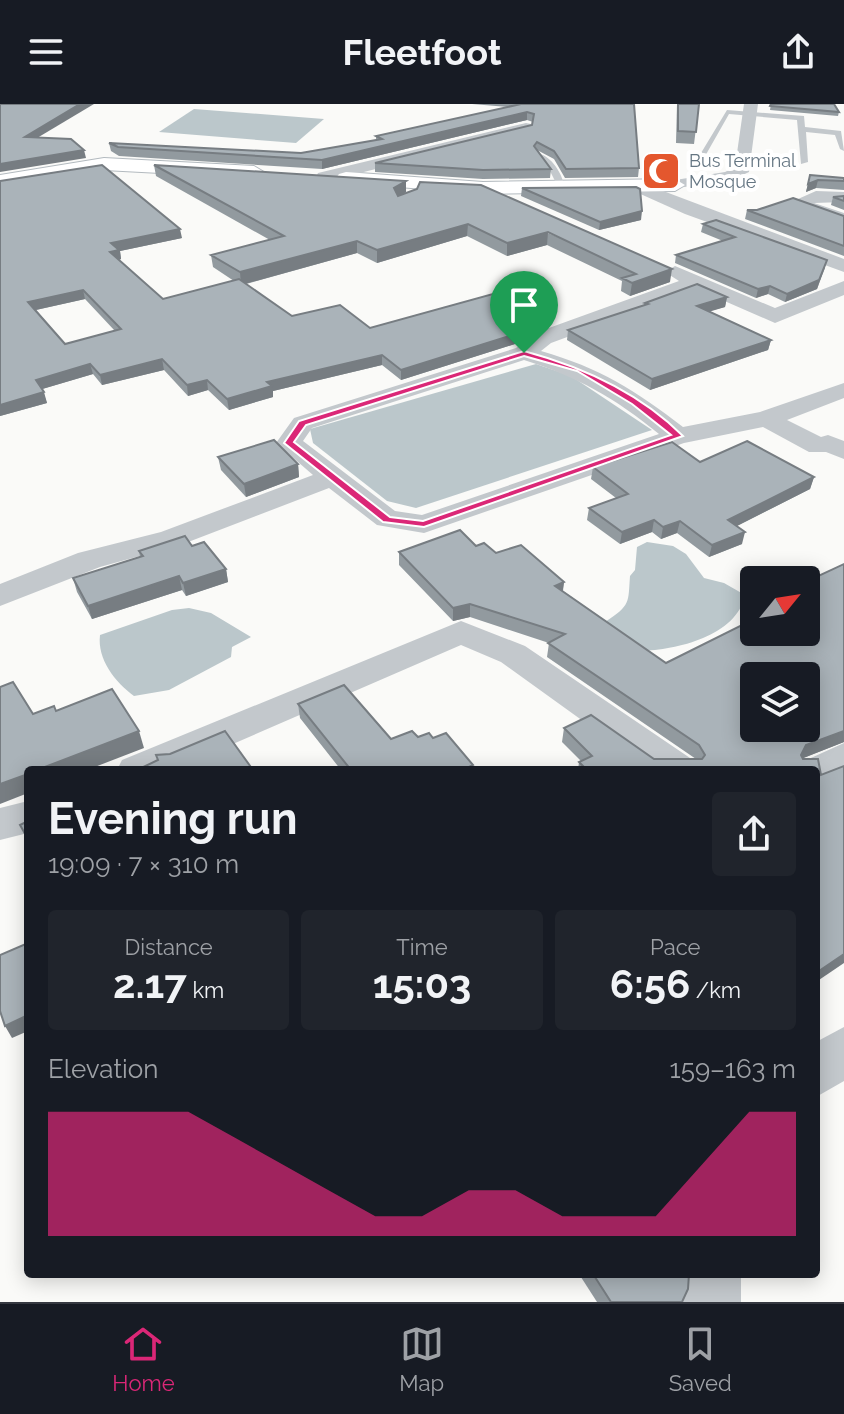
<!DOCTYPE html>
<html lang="en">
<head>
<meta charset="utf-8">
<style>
	body { margin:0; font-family:Raleway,sans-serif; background:#20242c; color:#f1f3f6; height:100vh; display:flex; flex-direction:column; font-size:30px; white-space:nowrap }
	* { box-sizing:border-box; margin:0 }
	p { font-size:26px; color:#9ea1a6 }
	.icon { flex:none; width:44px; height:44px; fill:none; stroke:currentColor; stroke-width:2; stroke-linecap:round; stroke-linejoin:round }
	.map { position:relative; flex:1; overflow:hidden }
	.panel { position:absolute; left:24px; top:662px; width:796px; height:512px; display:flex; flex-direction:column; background:#171b24; border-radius:8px; box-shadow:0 4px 20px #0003 }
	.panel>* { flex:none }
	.needle { width:52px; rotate:60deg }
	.buttons { position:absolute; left:740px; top:462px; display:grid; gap:16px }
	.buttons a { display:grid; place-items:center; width:80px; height:80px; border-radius:8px; background:#171b24; box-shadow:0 4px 20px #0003; font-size:40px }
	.pin { position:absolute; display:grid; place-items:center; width:68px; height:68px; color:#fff; margin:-82px -34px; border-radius:50% 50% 50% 0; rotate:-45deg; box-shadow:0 0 8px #0007 }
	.pin .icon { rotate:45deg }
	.round { display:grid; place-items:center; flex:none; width:84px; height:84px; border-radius:8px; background:#20242c }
	.overview { display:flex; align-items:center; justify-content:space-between; height:136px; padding:0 24px }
	h1 { font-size:44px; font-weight:700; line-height:60px }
	.figures { display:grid; grid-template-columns:repeat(3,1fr); gap:12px; height:136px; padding:8px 24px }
	.figures div { display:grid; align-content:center; border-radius:8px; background:#20242c; text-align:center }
	.figures b { font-size:40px; font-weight:700 }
	.figures small { font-size:22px; font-weight:400 }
	.figures p { font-size:22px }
	.chart { height:224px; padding:16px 24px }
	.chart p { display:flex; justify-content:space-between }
	.chart svg { width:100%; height:144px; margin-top:8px; fill:#db2777; opacity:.7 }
	header { display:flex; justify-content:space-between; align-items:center; height:104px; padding:0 24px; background:#171b24; font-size:36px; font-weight:700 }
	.tab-bar { display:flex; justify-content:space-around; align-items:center; height:112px; border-top:2px solid #363941; background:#171b24; font-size:22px; color:#9ea1a6 }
	.tab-bar a { display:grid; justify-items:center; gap:4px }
	.tab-bar .selected { color:#db2777 }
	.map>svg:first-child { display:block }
	.water { fill:#bbc7cb }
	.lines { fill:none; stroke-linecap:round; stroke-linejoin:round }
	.secondary-casing { stroke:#b3babf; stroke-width:2 }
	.service { fill:#c3c8cc; fill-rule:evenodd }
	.minor { fill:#c3c8cc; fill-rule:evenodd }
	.secondary { fill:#fff; fill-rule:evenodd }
	.wall { fill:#929a9f; fill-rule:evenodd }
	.shaded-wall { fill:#777d82 }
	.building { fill:#aab3b9; stroke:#777d82; stroke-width:2; fill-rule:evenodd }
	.route { fill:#db2777; stroke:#fff; stroke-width:2; fill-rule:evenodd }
	.labels { text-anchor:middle; stroke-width:8; stroke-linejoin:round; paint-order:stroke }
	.far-poi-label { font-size:18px; fill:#657683; stroke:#fff; text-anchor:start }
</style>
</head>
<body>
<header><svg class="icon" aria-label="menu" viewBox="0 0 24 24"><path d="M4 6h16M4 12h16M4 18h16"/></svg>Fleetfoot<svg class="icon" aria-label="share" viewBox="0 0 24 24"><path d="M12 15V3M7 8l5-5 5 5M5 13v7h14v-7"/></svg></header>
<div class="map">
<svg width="844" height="1198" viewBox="0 0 844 1198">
	<rect width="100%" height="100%" fill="#fafaf8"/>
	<g class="water">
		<polygon points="194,5 324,15 296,39 159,28"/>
		<polygon points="536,260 571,272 652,326 416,404 387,397 313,339 310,325"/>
		<path d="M647 438 673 442 686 450 704 474 724 479 745 491C737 532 676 546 641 547L605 518C631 501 628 499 630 472L635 466 637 443Z"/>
		<path d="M189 504 211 509 251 533 232 543 231 553 169 586 134 592C115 578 97 555 100 531L172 506Z"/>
	</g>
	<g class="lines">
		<defs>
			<g id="secondary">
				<polygon points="104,54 254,62 264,68 254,74 104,66 0,83 0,71"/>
				<polygon points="346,68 483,78 675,75 685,81 675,87 483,90 339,78 336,74 339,70"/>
			</g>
		</defs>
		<use href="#secondary" class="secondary-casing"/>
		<g class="service">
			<polygon points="727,6 804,12 805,23 841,27 844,47 840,45 835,31 806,28 808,58 801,60 797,16 729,10 704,54 698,54"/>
			<path d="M536 49C552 51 563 71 565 85H559L547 61Z"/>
		</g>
		<g class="minor">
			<polygon points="744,0 758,0 749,68 730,77 669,85 669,77 725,68 735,63"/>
			<polygon points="526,19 531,20 531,26 324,78 316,73 318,69"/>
			<polygon points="642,79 844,155 844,168 685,110 636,88 636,80"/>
			<polygon points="816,87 844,88 844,98 814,99 844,109 844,120 789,99"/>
			<path d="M675 162 775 204 844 177V191L775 219 697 185 551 239 541 247C600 264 635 286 683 323L760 308 844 279V294L787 316 821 333 828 331 844 337V355L826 348H809L763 323 684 339 424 429 377 421 329 384 183 440 100 463 0 502V480L78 449 161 428 313 371 276 339 294 314 516 244 535 229 679 177 665 168ZM524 256C578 273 615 294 659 330L422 411 395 407 303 337 312 324Z"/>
			<polygon points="461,517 525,542 693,656 698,666 651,666 501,558 461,541 173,666 117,666 122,656"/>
			<polygon points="844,639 844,670 816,682 816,666 798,666 802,658"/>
			<polygon points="28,697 28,729 0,736 0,704"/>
			<polygon points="844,923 844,977 816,993 816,938"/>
			<polygon points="685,1170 741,1170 741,1198 683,1198"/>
		</g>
		<use href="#secondary" class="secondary"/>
	</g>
	<g class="wall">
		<polygon points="472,0 634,0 639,64 638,73 565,74 554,55 537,46 551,65 550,74 483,75 375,68 375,59 532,21 533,18 527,16 322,65 119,52 111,47 109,39 301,49 376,36 376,32 508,3"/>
		<polygon points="677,0 699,0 694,40 676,39"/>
		<polygon points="771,0 839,8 838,12 770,6"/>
		<path d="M154 61 406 77V88L403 90 417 85 420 78 670 178 630 192 621 187 622 177 547 141 507 152 467 132 377 159 357 149 246 180 292 212 370 224H540L518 239 401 276 382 261 273 287V293L229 306 208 286 188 292 164 266 102 281 93 270 42 285 47 299 0 312V77L182 134 120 147 121 155 119 156 163 195 234 177 213 163 211 151 270 136 156 72ZM85 195 115 227 65 240 36 206Z"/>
		<polygon points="810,71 844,74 844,86 816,84 806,88"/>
		<polygon points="522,84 641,116 599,126 521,92"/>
		<polygon points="844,92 844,106 831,101 833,93"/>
		<polygon points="747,106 844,112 844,152 745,115"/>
		<polygon points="703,120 825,164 817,185 785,198 768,190 756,194 675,159 676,151 723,137 701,128"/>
		<polygon points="727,193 725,203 709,207 771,236 768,246 650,286 567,236 568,226 644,202 645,199"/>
		<polygon points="218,353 298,360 299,373 246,393 221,366"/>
		<polygon points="700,358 814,373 810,385 737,422 742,440 709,453 677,429 661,435 652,428 620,440 587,416 589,404 616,394 591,375 593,363"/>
		<polygon points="192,442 226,465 228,478 186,492 182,486 92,515 77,488 73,474 140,453 139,447"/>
		<polygon points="476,442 564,478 563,487 666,559 754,528 815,477 816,473 844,460 844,638 803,654 818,655 816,878 816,666 578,666 579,658 581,657 562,638 564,624 654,655 696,655 547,553 549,539 470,513 453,517 399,461 399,448"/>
		<polygon points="298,600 391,635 418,633 433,634 473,661 473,666 341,666 300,614"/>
		<polygon points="579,1170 689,1170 682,1198 597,1198"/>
	</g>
	<g class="shaded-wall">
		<polygon points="80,0 94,0 27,40 25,33"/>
		<polygon points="527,8 527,16 322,65 322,56"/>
		<polygon points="84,46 86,54 0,68 0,60"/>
		<polygon points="818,76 816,84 806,88 808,80"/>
		<polygon points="406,77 406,88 395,95 394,84"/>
		<polygon points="642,107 641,116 599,126 600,118"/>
		<polygon points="468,120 467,132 377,159 377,146"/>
		<polygon points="180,125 182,134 120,147 121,155 112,157 110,148 111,139"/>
		<polygon points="548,128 547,141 507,152 507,139"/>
		<polygon points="357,137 357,149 241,181 240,168"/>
		<polygon points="827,156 817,185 785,198 787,190"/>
		<polygon points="672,165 670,178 630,192 632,179"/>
		<polygon points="770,182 768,190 756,194 758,185"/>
		<polygon points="83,186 85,195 31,207 28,198"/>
		<polygon points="727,193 725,203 695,212 697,202"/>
		<polygon points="541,214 540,224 518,239 401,276 401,266"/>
		<polygon points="771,236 768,246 650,286 652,275"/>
		<polygon points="382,251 382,261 273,287 273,293 229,306 227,295 267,278"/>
		<polygon points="162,255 164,266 102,281 100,271"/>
		<polygon points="90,260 93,270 39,286 36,276"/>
		<polygon points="207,276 208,286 188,292 187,281"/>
		<polygon points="44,288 47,299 0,312 0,301"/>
		<polygon points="298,360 299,373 246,393 244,380"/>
		<polygon points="814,373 810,385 725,428 728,416"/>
		<polygon points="654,416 652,428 620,440 622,428"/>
		<polygon points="680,417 677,429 661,435 663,423"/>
		<polygon points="745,428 742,440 709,453 712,441"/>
		<polygon points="226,465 228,478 186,492 183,479"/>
		<polygon points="179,472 182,486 92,515 88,502"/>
		<polygon points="564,478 562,491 555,482"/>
		<polygon points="470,500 470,513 453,517 453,504"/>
		<polygon points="139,627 144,644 87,666 37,666"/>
		<polygon points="844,627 844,638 801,655 801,651 806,641"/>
		<polygon points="28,670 28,689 0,700 0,680"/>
		<polygon points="844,850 844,859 816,878 816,869"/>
		<polygon points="28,911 28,927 12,934 5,922"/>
	</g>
	<g class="building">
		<polygon points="0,0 80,0 25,33 71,35 84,46 0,60"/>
		<polygon points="521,0 634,0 639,64 566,65 554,47 537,38 534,42 551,65 483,66 375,59 532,21 534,10 527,8 322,56 118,43 109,39 301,49 382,35 376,32"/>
		<polygon points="678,0 699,0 696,28 678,27"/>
		<polygon points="771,0 834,0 839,8 770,2"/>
		<path d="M102 61 180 125 111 139 119 146 110 148 163 195 239 175 292 212 340 201 370 224 500 188 541 214 519 229 401 266 382 251 267 278 272 282 227 295 207 276 187 281 162 255 100 271 90 260 36 276 44 288 0 301V77ZM83 186 121 225 65 240 28 198Z"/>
		<polygon points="154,61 406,77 394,84 398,92 417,85 420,78 481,81 672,165 632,179 622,174 636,170 548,128 507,139 468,120 377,146 357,137 240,168 211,151 284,132"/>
		<polygon points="810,71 844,74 844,77 818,76 808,80"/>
		<polygon points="636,83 640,85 642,107 600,118 522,84"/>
		<polygon points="844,92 844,97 833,93"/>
		<polygon points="793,94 844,112 844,142 747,106 757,106"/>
		<polygon points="716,116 827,156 819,176 787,190 770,182 758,185 676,151 735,133 703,120"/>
		<polygon points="697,180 727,193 697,202 771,236 652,275 568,226 648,200 645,199"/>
		<polygon points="274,336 298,360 244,380 218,353"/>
		<polygon points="747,337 814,373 728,416 745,428 712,441 680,417 663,423 654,416 622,428 589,404 628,390 593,363 672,338 700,358"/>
		<path d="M460 426 476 442 484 439 496 449 521 441 564 478 555 482 666 559 754 515V528H806V482L818 475 816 473 844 460V627L806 641 801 651 803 655H818L821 671 844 662V850L816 869V666H587L579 658 592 652 564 624 591 611 654 655H702L705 651 699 641 548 539 565 530 470 500 453 504 399 448ZM754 572H806V624H754Z"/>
		<polygon points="185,432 192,442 204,438 226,465 183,479 179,472 88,502 73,474 143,452 139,447"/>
		<polygon points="13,578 33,610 54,602 56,607 112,585 139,627 37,666 28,666 28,670 0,680 0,583"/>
		<polygon points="344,581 391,635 412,627 418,633 429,629 433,634 446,629 473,661 463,666 351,666 298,600"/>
		<polygon points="225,627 253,666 137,666 158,656 156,651 170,650"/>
		<polygon points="28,717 28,735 20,721"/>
		<polygon points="28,839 28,911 5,922 0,907 0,851"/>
		<polygon points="593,1170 689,1170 688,1185 682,1198 611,1198"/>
	</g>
	<path class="route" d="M524 247C583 263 639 288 683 332L424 423 383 418 284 339 299 317ZM524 252 577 267 632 300 671 331 423 417 390 413 294 338 306 321Z"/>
	<defs>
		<symbol id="mosque-square" viewBox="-11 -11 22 22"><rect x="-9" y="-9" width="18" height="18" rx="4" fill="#e4572e" stroke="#fff"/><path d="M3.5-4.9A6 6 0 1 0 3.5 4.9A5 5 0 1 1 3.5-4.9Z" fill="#fff"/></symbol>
	</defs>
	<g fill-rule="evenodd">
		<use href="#mosque-square" x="639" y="45" width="44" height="44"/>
	</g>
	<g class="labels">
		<g class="far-poi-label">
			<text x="689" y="63">Bus Terminal<tspan x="689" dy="21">Mosque</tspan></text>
		</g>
	</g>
</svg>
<div class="buttons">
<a><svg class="needle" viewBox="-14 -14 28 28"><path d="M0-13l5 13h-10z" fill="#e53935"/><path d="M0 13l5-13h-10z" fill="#9ea1a6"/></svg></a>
<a><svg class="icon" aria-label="layers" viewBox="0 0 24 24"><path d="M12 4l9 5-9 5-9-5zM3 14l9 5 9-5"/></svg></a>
</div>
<div class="pin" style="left:524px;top:249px;background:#1e9e55"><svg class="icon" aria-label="arrive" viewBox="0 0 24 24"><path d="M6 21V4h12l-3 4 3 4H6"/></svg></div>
<section class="panel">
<div class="overview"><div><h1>Evening run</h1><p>19:09 · 7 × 310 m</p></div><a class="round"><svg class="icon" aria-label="share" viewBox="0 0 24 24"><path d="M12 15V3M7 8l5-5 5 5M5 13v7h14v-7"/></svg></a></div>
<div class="figures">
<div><p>Distance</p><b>2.17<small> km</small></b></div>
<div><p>Time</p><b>15:03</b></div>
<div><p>Pace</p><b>6:56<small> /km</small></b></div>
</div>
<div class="chart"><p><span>Elevation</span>159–163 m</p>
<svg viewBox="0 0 160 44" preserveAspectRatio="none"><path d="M0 44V6L10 6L20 6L30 6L40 14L50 22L60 30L70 38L80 38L90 30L100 30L110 38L120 38L130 38L140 22L150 6L160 6V44z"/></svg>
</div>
</section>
</div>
<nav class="tab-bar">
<a class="selected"><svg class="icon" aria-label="home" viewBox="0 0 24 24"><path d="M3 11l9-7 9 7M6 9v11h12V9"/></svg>Home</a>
<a><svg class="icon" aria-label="map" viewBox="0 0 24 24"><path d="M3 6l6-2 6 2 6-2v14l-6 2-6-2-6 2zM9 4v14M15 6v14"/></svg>Map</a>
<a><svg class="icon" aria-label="saved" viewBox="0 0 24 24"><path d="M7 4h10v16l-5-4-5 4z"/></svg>Saved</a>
</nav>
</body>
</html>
